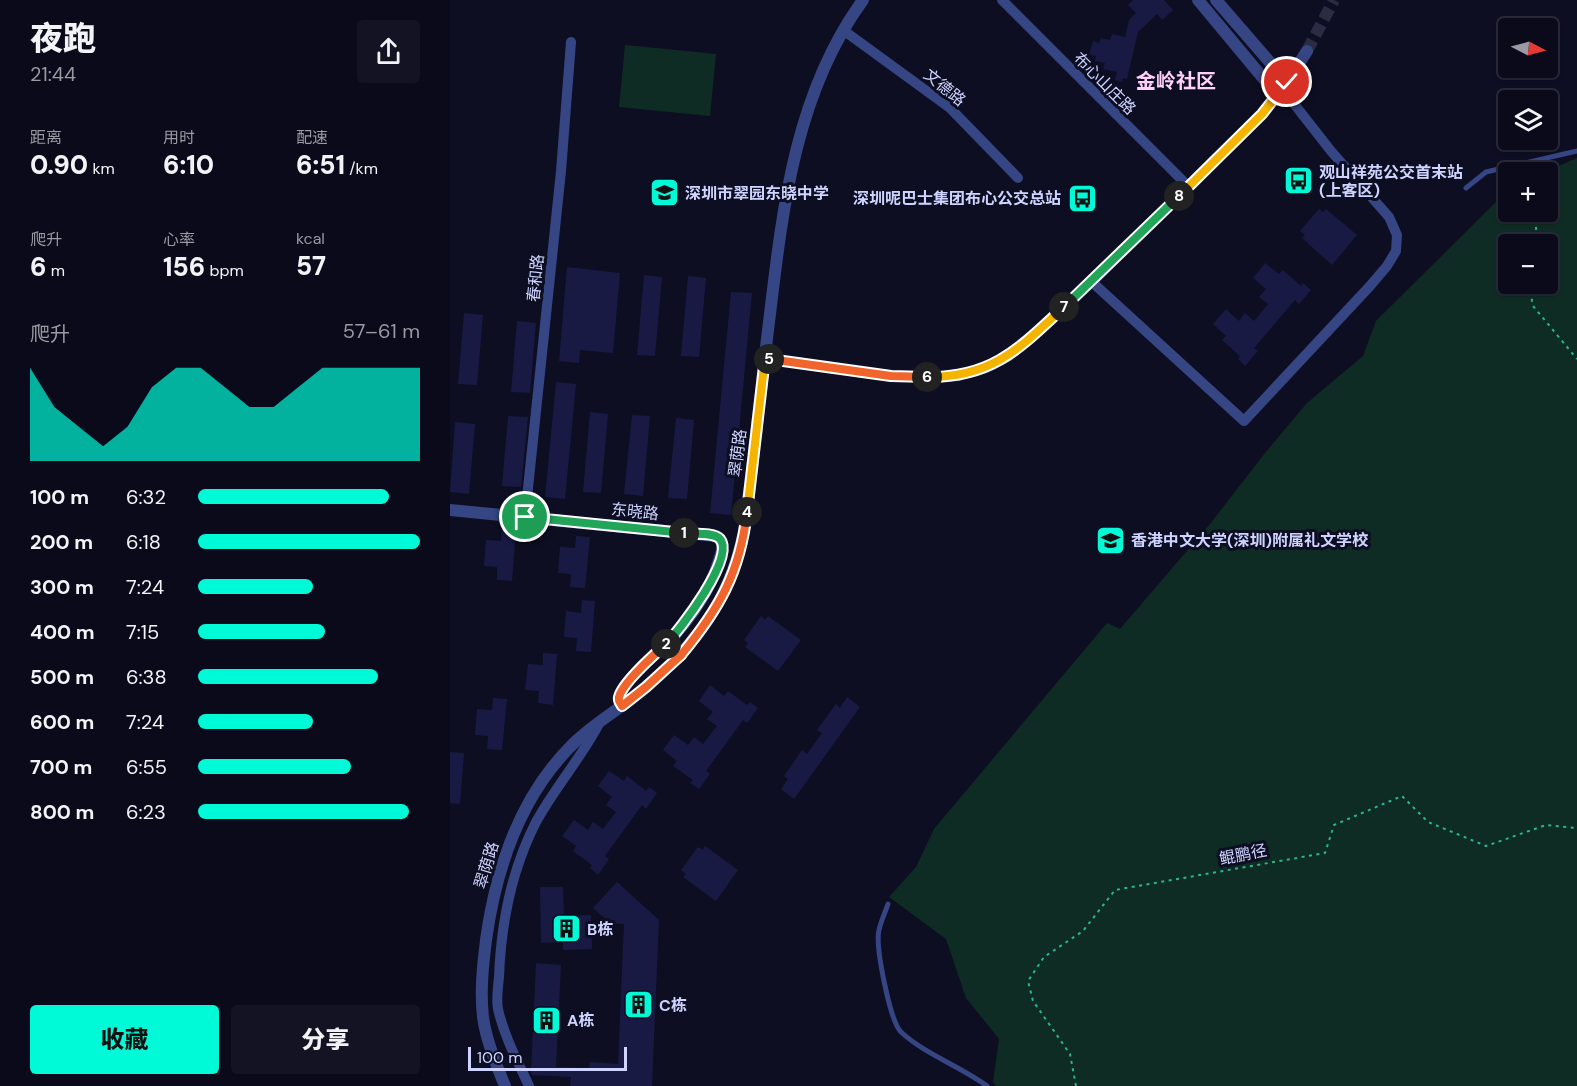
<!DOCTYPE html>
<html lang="zh">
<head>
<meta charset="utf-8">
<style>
	body { margin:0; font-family:"DM Sans","Noto Sans SC",sans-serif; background:#131323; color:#f1f3f6; height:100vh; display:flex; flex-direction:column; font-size:22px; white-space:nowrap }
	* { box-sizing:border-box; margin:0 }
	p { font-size:20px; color:#999aa2 }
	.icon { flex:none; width:33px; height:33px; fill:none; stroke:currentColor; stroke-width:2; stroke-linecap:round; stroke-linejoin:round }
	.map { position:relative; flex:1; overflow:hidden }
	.details { display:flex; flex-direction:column; background:#0a0a1a; width:450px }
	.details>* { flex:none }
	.needle { width:39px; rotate:96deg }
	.buttons { position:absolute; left:1048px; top:18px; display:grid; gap:12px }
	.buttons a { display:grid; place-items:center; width:60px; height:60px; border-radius:6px; background:#0a0a1a; box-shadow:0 2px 4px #0004,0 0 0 2px #2a2b39; font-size:30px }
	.scale { position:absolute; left:18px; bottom:15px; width:159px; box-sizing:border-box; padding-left:6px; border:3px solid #ced4ff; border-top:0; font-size:16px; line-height:21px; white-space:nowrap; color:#ced4ff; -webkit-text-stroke:4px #0d0e22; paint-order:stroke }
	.pin { position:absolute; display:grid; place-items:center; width:51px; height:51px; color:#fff; margin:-26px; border:3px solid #fff; border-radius:50%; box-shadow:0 2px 6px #0007 }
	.km { position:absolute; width:30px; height:30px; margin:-15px; border-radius:50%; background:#222; color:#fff; font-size:16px; line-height:30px; text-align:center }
	.round { display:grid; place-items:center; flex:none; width:63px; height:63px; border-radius:6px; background:#131323 }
	.headline { display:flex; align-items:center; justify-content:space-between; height:102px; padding:0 30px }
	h1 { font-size:33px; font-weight:800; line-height:45px }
	.stats { display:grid; grid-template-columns:repeat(3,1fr); gap:9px; height:102px; padding:6px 30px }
	.stats div { display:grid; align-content:center }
	.stats b { font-size:26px; font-weight:800 }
	.stats small { font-size:16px; font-weight:400 }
	.stats p { font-size:16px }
	.chart { height:168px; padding:12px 30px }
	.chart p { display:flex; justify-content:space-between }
	.chart svg { width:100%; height:108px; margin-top:6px; fill:#00f9d6; opacity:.7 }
	.action { display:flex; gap:12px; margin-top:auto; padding:12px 30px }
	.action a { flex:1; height:69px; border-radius:6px; background:#00f9d6; color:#111; font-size:24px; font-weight:800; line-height:69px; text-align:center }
	.action a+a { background:#131323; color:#f1f3f6 }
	ul { padding:0 30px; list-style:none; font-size:20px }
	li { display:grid; grid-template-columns:96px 72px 1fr; align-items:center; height:45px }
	li i { height:15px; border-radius:8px; background:#00f9d6 }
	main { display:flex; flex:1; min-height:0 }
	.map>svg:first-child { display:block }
	.green { fill:#0f2c24; fill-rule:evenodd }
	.building { fill:#181a44 }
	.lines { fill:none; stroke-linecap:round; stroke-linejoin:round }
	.tertiary-tunnel { stroke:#2a2c43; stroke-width:12; stroke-dasharray:12 6; stroke-linecap:butt }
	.path { stroke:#2ab78d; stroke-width:2; stroke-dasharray:3 4.5; stroke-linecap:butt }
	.service { stroke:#364583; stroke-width:5 }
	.minor { stroke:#364583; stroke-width:10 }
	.tertiary { stroke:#364583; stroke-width:12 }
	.split-1-casing { stroke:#fff; stroke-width:12 }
	.split-2-casing { stroke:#fff; stroke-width:12 }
	.split-3-casing { stroke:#fff; stroke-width:12 }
	.split-4-casing { stroke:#fff; stroke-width:12 }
	.split-5-casing { stroke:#fff; stroke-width:12 }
	.split-6-casing { stroke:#fff; stroke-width:12 }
	.split-7-casing { stroke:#fff; stroke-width:12 }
	.split-8-casing { stroke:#fff; stroke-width:12 }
	.split-9-casing { stroke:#fff; stroke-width:12 }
	.split-1 { stroke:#22a559; stroke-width:8 }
	.split-2 { stroke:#22a559; stroke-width:8 }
	.split-3 { stroke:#f0652b; stroke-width:8 }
	.split-4 { stroke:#f0652b; stroke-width:8 }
	.split-5 { stroke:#f5b400; stroke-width:8 }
	.split-6 { stroke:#f0652b; stroke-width:8 }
	.split-7 { stroke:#f5b400; stroke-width:8 }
	.split-8 { stroke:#22a559; stroke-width:8 }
	.split-9 { stroke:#f5b400; stroke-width:8 }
	.labels { text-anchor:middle; stroke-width:6; stroke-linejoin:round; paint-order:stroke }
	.street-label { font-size:16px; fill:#ced4ff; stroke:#0d0e22 }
	.poi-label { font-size:16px; font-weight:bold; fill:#ced4ff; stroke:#0d0e22; text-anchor:start }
	.quarter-label { font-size:20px; font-weight:bold; fill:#ffd0f9; stroke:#0d0e22 }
</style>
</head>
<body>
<main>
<section class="details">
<div class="headline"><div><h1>夜跑</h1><p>21:44</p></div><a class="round"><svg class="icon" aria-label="share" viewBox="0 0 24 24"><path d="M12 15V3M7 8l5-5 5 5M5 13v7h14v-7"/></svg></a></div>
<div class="stats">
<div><p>距离</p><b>0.90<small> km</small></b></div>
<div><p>用时</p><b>6:10</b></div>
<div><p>配速</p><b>6:51<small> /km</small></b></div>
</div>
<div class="stats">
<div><p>爬升</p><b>6<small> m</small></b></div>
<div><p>心率</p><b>156<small> bpm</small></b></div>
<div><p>kcal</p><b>57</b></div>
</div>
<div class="chart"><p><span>爬升</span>57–61 m</p>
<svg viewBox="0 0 160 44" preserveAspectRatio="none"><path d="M0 44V6L10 22L20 30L30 38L40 30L50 14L60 6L70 6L80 14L90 22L100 22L110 14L120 6L130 6L140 6L150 6L160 6V44z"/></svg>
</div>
<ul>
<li><b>100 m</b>6:32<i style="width:86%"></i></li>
<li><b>200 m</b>6:18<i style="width:100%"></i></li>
<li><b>300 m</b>7:24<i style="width:52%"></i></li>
<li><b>400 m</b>7:15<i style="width:57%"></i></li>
<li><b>500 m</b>6:38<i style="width:81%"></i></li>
<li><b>600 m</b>7:24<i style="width:52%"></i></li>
<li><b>700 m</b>6:55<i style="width:69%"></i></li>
<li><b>800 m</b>6:23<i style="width:95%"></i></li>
</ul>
<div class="action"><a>收藏</a><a>分享</a></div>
</section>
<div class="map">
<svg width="1127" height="1086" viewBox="0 0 1127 1086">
	<rect width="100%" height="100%" fill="#0d0e22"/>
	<g class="green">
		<polygon points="175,45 266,54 260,116 169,107"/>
		<path d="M1127 158V1086H546L543 1082 549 1039 516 998 496 939 439 897 466 867 484 829 657 623 670 629 760 524 815 453 857 403 913 356 926 321 1059 189V212H1098V172H1095ZM1059 244H1098V284H1059Z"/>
	</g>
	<g class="building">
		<polygon points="683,0 714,0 723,10 712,20 707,14 688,32 677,79 673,78 672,82 665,80 667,72 653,69 655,63 645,61 646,56 639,55 643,41 649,43 651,38 660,40 662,34 675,37 679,20 686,13 678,5"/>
		<polygon points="869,209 873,212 876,209 907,235 882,265 852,238 855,235 850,231"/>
		<polygon points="815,263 829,274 833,270 851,286 853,283 861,290 849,304 845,300 804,348 808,351 795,366 788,359 790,356 772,340 776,336 763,324 776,309 789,321 795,313 804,321 818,304 809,297 816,289 803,278"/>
		<polygon points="117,267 170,273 163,353 130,350 129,363 109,361"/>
		<polygon points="194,275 212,277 205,356 187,355"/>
		<polygon points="238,276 256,278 249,357 231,356"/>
		<polygon points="281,292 302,293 281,515 260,513"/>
		<polygon points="14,313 33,315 27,385 8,384"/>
		<polygon points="67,321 86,323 80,393 61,392"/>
		<polygon points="106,382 126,384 115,499 95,497"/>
		<polygon points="140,412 158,414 151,493 133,492"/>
		<polygon points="182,415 200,416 193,496 174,494"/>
		<polygon points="58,416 78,417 71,487 52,486"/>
		<polygon points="226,418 244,420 237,499 218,498"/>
		<polygon points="5,422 25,424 19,494 0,492"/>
		<polygon points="52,529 66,530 62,581 47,580 47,567 34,566 36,540 51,541"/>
		<polygon points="126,536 140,537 135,588 120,587 121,574 108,573 110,547 125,548"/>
		<polygon points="132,600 145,601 141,652 126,651 127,638 114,637 116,611 131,613"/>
		<polygon points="311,616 315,620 318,616 351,640 328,671 295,647 298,643 294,640"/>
		<polygon points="93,653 107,654 103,705 88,703 89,691 75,690 78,664 93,665"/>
		<polygon points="260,685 274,696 278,691 297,705 300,702 308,708 297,723 293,720 256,771 260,774 249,789 240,783 243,780 223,766 227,761 213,750 224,735 238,745 244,737 253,744 267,726 257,719 263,712 249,701"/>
		<polygon points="397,697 410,707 344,799 331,789 338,779 334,776 352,750 357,754 372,733 367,730 386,704 390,708"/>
		<polygon points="43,698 57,699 52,750 37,749 38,736 25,735 27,709 42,710"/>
		<polygon points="0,752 14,753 10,804 0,803"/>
		<polygon points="159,771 174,781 177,776 196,791 199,787 207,793 196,809 192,805 155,856 159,859 148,875 140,868 142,865 123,851 126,846 112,836 124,820 138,830 143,822 153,829 166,812 156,805 162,797 148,786"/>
		<polygon points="255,846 288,870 266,901 233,877 236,874 231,870 248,847 253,850"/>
		<polygon points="167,882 209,920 202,1086 120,1086 121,1077 82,1075 81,1072 86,963 111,965 106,1067 139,1068 140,1062 168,1064 174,924 160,923 143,908"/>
		<polygon points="90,887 113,887 114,916 141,915 142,949 113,950 113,942 91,943"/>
	</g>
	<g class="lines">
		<polyline class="tertiary-tunnel" points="857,51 884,0"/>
		<g class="path">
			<polyline points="1084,212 1088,244"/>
			<polyline points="1079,284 1083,306 1127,359"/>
			<polyline points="626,1086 620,1054 583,1001 578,981 594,957 633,931 665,890 875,853 884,825 952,796 978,822 1036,846 1096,825 1127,828"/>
		</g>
		<g class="service">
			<polyline points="1016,188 1036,172 1127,151"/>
			<path d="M438 904C435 913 431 921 429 930 425 946 440 1021 451 1032 476 1055 510 1066 537 1086"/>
		</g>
		<g class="minor">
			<polyline points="552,0 738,186"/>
			<polyline points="393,30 500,108 568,178"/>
			<polyline points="642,282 794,421 920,286 937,266 946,251 947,235 939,217 881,151 841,100 827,95"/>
			<polyline points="315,358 441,376 488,377 508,376 536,368 559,356 642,282 713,212 812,114 837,82"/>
			<polyline points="75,517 111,171 121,42"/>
			<path d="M79 1086C68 1062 54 1036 48 1009 46 999 48 988 49 977 51 925 62 869 86 822 105 787 132 757 150 722"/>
		</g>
		<g class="tertiary">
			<polyline points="748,0 827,95"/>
			<polyline points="766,0 837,82 857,51"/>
			<path d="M0 510 266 536C276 542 272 550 269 560 260 591 240 619 218 642 202 658 181 673 171 693 168 698 169 701 172 706"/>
			<path d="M55 1086C46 1064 36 1040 33 1017 30 991 33 965 36 940 46 868 70 796 123 744 140 727 161 714 180 700 239 653 279 606 294 531 304 459 311 386 320 314 333 205 346 92 413 0"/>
		</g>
	</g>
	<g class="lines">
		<defs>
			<polyline id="split-1" points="75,517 234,533"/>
			<path id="split-2" d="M216 644C230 630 286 557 270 539 264 532 243 534 234 533"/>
			<path id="split-3" d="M216 644C205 654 172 683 169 697 168 701 170 702 172 706L196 687 231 655"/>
			<path id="split-4" d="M231 655C269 609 290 573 297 512"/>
			<polyline id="split-5" points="297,512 315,358 319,359"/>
			<polyline id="split-6" points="319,359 441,376 477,377"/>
			<path id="split-7" d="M477 377C542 378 570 348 614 307"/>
			<polyline id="split-8" points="614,307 729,196"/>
			<polyline id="split-9" points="729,196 812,114 837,82"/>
		</defs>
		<use href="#split-1" class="split-1-casing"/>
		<use href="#split-2" class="split-2-casing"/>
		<use href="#split-3" class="split-3-casing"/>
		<use href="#split-4" class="split-4-casing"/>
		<use href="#split-5" class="split-5-casing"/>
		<use href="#split-6" class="split-6-casing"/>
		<use href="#split-7" class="split-7-casing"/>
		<use href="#split-8" class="split-8-casing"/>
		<use href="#split-9" class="split-9-casing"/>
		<use href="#split-1" class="split-1"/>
		<use href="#split-2" class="split-2"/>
		<use href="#split-3" class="split-3"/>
		<use href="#split-4" class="split-4"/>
		<use href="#split-5" class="split-5"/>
		<use href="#split-6" class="split-6"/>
		<use href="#split-7" class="split-7"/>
		<use href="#split-8" class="split-8"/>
		<use href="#split-9" class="split-9"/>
	</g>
	<defs>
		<symbol id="bus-square" viewBox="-11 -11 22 22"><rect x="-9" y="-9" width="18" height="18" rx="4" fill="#00f9d6" stroke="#0d0e22"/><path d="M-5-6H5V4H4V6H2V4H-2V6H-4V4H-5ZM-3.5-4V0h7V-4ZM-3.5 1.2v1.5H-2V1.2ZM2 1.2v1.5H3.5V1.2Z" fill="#111"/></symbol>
		<symbol id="school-square" viewBox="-11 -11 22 22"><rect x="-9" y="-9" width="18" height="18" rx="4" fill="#00f9d6" stroke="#0d0e22"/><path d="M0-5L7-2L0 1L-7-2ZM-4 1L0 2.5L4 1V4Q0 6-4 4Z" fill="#111"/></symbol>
		<symbol id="building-square" viewBox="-11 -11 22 22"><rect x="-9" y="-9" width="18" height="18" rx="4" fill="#00f9d6" stroke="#0d0e22"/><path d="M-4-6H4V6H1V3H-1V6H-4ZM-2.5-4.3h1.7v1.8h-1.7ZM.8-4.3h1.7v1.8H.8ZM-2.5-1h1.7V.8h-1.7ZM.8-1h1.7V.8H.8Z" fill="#111"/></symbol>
	</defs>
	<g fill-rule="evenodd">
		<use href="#bus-square" x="832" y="164" width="33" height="33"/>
		<use href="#school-square" x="198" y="176" width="33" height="33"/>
		<use href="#bus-square" x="616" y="182" width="33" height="33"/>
		<use href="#school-square" x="644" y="524" width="33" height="33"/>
		<use href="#building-square" x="100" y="912" width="33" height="33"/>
		<use href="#building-square" x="172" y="988" width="33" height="33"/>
		<use href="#building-square" x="80" y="1004" width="33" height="33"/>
	</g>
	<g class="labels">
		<g class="street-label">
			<text transform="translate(655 83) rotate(45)" y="6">布心山庄路</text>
			<text transform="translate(495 87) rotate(39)" y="6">文德路</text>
			<text transform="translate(85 278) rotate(-84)" y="6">春和路</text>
			<text transform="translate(287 453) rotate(-83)" y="6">翠荫路</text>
			<text transform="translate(185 511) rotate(6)" y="6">东晓路</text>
			<text transform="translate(793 854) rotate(-11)" y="6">鲲鹏径</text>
			<text transform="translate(36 865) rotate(-73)" y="6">翠荫路</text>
		</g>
		<g class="poi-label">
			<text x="869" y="178">观山祥苑公交首末站<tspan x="869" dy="18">(上客区)</tspan></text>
			<text x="235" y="199">深圳市翠园东晓中学</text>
			<text x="611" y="204" text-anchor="end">深圳呢巴士集团布心公交总站</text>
			<text x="681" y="546">香港中文大学(深圳)附属礼文学校</text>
			<text x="137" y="935">B栋</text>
			<text x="209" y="1011">C栋</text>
			<text x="117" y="1026">A栋</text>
		</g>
		<g class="quarter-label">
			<text x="726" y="88">金岭社区</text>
		</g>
	</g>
</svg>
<div class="buttons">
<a><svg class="needle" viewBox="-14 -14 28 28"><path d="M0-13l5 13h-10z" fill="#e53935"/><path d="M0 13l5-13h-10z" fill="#999aa2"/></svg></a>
<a><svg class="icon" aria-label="layers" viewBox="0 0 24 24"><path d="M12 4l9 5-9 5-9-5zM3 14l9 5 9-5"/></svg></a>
<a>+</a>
<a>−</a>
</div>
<div class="scale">100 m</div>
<div class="pin" style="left:75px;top:517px;background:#1e9e55"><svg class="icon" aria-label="arrive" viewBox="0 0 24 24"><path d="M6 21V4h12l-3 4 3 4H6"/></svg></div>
<div class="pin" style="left:837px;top:82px;background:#d93025"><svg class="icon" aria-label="check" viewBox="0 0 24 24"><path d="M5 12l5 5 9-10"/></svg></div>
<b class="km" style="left:234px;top:533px">1</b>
<b class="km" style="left:216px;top:644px">2</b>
<b class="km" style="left:297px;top:512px">4</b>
<b class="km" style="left:319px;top:359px">5</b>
<b class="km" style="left:477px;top:377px">6</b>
<b class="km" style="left:614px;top:307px">7</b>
<b class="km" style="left:729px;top:196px">8</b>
</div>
</main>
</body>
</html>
